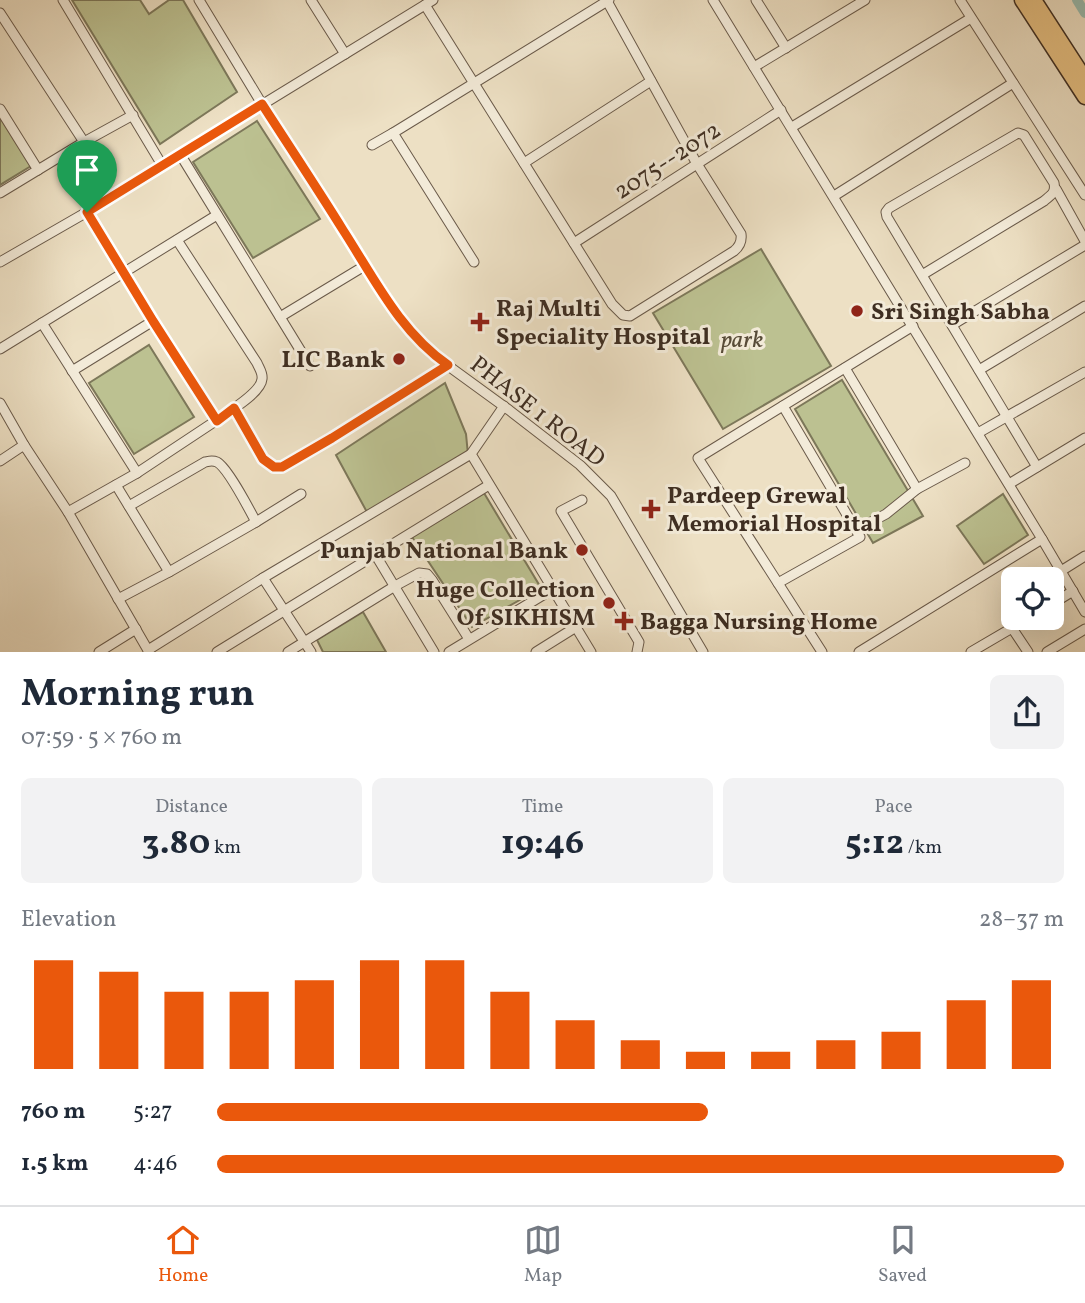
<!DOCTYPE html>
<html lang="en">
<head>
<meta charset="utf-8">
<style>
	body { margin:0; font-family:Vollkorn,serif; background:#f2f2f3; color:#1f2937; height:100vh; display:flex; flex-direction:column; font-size:26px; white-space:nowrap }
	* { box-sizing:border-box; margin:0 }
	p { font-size:23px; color:#747a83 }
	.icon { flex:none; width:38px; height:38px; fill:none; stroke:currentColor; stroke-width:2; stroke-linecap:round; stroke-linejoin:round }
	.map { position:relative; height:652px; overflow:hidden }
	.details { display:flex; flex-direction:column; background:#fff; flex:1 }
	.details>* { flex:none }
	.buttons { position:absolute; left:1001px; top:567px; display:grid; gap:14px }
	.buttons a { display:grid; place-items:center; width:63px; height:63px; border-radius:10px; background:#fff; box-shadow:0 7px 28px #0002; font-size:35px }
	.pin { position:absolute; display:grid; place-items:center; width:60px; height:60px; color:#fff; margin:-72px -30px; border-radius:50% 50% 50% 0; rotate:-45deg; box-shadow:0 0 7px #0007 }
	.pin .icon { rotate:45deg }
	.round { display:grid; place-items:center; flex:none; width:74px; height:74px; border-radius:10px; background:#f2f2f3 }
	.head { display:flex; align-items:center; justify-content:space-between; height:119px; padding:0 21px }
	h1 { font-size:38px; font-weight:700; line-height:52px }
	.metrics { display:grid; grid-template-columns:repeat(3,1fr); gap:10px; height:119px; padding:7px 21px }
	.metrics div { display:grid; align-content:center; border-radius:10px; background:#f2f2f3; text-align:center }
	.metrics b { font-size:35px; font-weight:700 }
	.metrics small { font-size:19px; font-weight:400 }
	.metrics p { font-size:19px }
	.chart { height:196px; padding:14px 21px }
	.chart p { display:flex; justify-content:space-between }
	.chart svg { width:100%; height:126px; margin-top:7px; stroke:#ea580c; stroke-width:6 }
	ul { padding:0 21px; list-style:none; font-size:23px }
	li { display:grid; grid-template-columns:112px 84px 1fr; align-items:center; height:52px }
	li i { height:18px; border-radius:9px; background:#ea580c }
	.tabs { display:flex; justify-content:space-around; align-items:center; height:98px; border-top:2px solid #e0e1e3; background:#fff; font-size:19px; color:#747a83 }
	.tabs a { display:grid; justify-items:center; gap:4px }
	.tabs .active { color:#ea580c }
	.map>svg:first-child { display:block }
	.green { fill:#bcc191; stroke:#7d785a; stroke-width:2 }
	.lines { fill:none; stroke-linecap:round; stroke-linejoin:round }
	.canal { stroke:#99bdb1; stroke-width:10 }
	.minor-casing { stroke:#6a5a4a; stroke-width:11 }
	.trunk-casing { stroke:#3e2e22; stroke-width:17 }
	.minor { stroke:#f3ebd9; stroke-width:9 }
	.trunk { stroke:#e6c082; stroke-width:14 }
	.route-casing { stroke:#fff; stroke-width:14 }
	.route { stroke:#ea580c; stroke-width:9 }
	.poi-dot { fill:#8f2418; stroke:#f3ebd9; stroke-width:2.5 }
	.labels { text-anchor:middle; stroke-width:6; stroke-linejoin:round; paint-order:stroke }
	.street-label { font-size:24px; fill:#3e2e22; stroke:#f3ebd9 }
	.poi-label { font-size:24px; font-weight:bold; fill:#3e2e22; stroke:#f3ebd9; text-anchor:start }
	.park-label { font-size:24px; font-style:italic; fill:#574b38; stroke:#f3ebd9 }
</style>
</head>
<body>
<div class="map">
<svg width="1085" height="652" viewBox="0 0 1085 652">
	<rect width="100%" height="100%" fill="#ede0c4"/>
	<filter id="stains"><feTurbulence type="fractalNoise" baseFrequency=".00286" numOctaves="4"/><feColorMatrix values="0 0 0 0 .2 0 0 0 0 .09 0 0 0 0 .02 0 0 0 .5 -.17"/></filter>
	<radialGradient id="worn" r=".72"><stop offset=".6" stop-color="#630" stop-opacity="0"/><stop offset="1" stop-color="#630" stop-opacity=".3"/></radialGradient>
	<g class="green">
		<polygon points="72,0 140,0 149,14 169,0 183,0 237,92 160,144"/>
		<polygon points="0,115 31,166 0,185"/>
		<polygon points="257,121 320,219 253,258 193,162"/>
		<polygon points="761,249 831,366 723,429 653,313"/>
		<polygon points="149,345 194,417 134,454 89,383"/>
		<polygon points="842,380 923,516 873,543 795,409"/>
		<polygon points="445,383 466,434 468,455 368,514 336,455"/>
		<polygon points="484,493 541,588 472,627 412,537"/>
		<polygon points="1003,494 1028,535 984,564 957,526"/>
		<polygon points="363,612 386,652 323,652 317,640"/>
	</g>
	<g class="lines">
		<polyline class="canal" points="1077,0 1085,13"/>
		<defs>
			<g id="minor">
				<polyline points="63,0 162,165"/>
				<polyline points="199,0 262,104 403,323 432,354 509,410 580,465 611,496 703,652"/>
				<polyline points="311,0 345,54"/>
				<polyline points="713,0 1042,539 859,652"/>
				<polyline points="756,0 786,48"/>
				<polyline points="960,0 1085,195"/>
				<path d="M425 5 612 304 623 315 630 316 734 251C740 246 742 241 741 234L697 164 607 1"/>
				<polyline points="0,13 84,142"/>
				<polyline points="754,67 865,0"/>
				<polyline points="0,109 38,170"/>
				<polyline points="792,127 971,18"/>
				<polyline points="372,145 393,133"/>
				<polyline points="180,154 310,366"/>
				<polyline points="524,163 651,81"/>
				<polyline points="1056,189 1085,241"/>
				<polyline points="0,193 84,142 133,115"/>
				<polyline points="834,196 1013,83"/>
				<path d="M177 240 257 363C259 368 263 373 262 379 261 393 228 412 217 420"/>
				<polyline points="574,243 781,110"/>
				<polyline points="0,262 87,212 433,0"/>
				<polyline points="474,262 393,133 609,0"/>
				<path d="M922 275 1044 201C1051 195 1056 193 1054 183L1024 135 1018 133 889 208 886 212 887 217 1037 467"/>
				<polyline points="280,317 366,265"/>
				<polyline points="42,323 137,473"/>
				<polyline points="952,325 1085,245"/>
				<polyline points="0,349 217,215"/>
				<polyline points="845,368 917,489"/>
				<polyline points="979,370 1085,306"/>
				<polyline points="72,371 153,321"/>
				<polyline points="0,403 24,445"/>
				<polyline points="504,406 471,454 591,652"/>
				<polyline points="234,408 263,459 271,466 282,467 332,438 448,365"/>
				<polyline points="978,433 1085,372"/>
				<polyline points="0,461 24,445 68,512 149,652"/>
				<polyline points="1009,484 1085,438"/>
				<polyline points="116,485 169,572"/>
				<polyline points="582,500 561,511 639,642 637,652"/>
				<polyline points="68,512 137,473 217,420 153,321 87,212"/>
				<polyline points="256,522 301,494"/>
				<polyline points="856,530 886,514 917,489 965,463"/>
				<polyline points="1042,539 1085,612"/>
				<polyline points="375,554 434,652"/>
				<polyline points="1061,571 1085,556"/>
				<polyline points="263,578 311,652"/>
				<polyline points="778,583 860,537 783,406"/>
				<path d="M118 599 169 572 256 522C249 509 228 468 217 462 212 460 210 461 205 462L129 506"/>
				<polyline points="1052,604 1073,591"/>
				<polyline points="1012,628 1028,652"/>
				<polyline points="148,650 263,578 471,454"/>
				<polyline points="99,652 136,629"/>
				<polyline points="217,652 489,485"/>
				<polyline points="288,652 395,586 419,573 427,574 432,580 469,639"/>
				<polyline points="449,652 553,589"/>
				<polyline points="536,652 576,627"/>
				<polyline points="822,652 698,458 913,326"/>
				<polyline points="971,652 1029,618"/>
				<polyline points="1047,652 1085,629"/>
			</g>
			<g id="trunk">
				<polyline points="1022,0 1085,97"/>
				<polyline points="1034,0 1085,79"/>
			</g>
		</defs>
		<use href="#minor" class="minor-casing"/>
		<use href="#trunk" class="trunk-casing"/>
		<use href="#minor" class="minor"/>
		<use href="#trunk" class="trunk"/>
	</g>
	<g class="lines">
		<defs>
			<path id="route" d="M262 104C289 146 317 188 343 230 374 278 400 332 448 365L332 438 282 467H274L263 459 234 408 217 421 153 321 87 212Z"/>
		</defs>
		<use href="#route" class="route-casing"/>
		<use href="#route" class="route"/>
	</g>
	<g class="poi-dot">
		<circle cx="857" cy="311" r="7"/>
		<path d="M476.5 311.5h7v7h7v7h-7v7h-7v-7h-7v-7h7z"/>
		<circle cx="399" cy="359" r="7"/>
		<path d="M647.5 498.5h7v7h7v7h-7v7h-7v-7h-7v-7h7z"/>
		<circle cx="582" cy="550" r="7"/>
		<circle cx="609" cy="603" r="7"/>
		<path d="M620.5 610.5h7v7h7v7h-7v7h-7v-7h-7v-7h7z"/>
	</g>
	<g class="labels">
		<g class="street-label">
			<text transform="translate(667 160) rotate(-33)" y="8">2075--2072</text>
			<text transform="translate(538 411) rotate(38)" y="8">PHASE 1 ROAD</text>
		</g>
		<g class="poi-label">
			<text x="496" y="316">Raj Multi<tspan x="496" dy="28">Speciality Hospital</tspan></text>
			<text x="871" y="319">Sri Singh Sabha</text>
			<text x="385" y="367" text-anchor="end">LIC Bank</text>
			<text x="667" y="503">Pardeep Grewal<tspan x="667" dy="28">Memorial Hospital</tspan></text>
			<text x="568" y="558" text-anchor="end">Punjab National Bank</text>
			<text x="595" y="597" text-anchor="end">Huge Collection<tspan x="595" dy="28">Of SIKHISM</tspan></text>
			<text x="640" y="629">Bagga Nursing Home</text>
		</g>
		<g class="park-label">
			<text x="742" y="347">park</text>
		</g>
	</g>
	<rect width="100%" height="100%" filter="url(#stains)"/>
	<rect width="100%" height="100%" fill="url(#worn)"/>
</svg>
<div class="buttons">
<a><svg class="icon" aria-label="locate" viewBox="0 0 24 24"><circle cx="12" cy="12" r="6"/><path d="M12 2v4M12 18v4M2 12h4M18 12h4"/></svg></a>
</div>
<div class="pin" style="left:87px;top:212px;background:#1e9e55"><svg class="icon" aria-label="arrive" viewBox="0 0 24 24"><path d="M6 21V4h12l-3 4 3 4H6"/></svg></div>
</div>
<section class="details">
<div class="head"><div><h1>Morning run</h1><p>07:59 · 5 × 760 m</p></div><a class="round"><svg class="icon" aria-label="share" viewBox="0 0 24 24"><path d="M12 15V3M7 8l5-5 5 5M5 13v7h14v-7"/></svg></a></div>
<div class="metrics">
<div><p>Distance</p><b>3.80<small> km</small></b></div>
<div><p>Time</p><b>19:46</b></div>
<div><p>Pace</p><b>5:12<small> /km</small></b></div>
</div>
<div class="chart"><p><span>Elevation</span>28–37 m</p>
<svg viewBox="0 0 160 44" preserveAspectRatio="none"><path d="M5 44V6M15 44V10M25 44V17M35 44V17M45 44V13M55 44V6M65 44V6M75 44V17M85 44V27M95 44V34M105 44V38M115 44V38M125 44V34M135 44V31M145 44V20M155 44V13"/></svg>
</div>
<ul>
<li><b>760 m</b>5:27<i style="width:58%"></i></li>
<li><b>1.5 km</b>4:46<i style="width:100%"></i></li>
</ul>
</section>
<nav class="tabs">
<a class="active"><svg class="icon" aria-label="home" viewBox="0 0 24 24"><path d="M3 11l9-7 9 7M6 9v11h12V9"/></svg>Home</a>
<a><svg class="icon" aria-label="map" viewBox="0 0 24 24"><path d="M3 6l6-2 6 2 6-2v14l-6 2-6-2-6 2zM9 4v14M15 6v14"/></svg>Map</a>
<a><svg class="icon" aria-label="saved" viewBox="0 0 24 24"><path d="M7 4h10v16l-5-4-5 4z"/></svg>Saved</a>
</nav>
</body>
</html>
